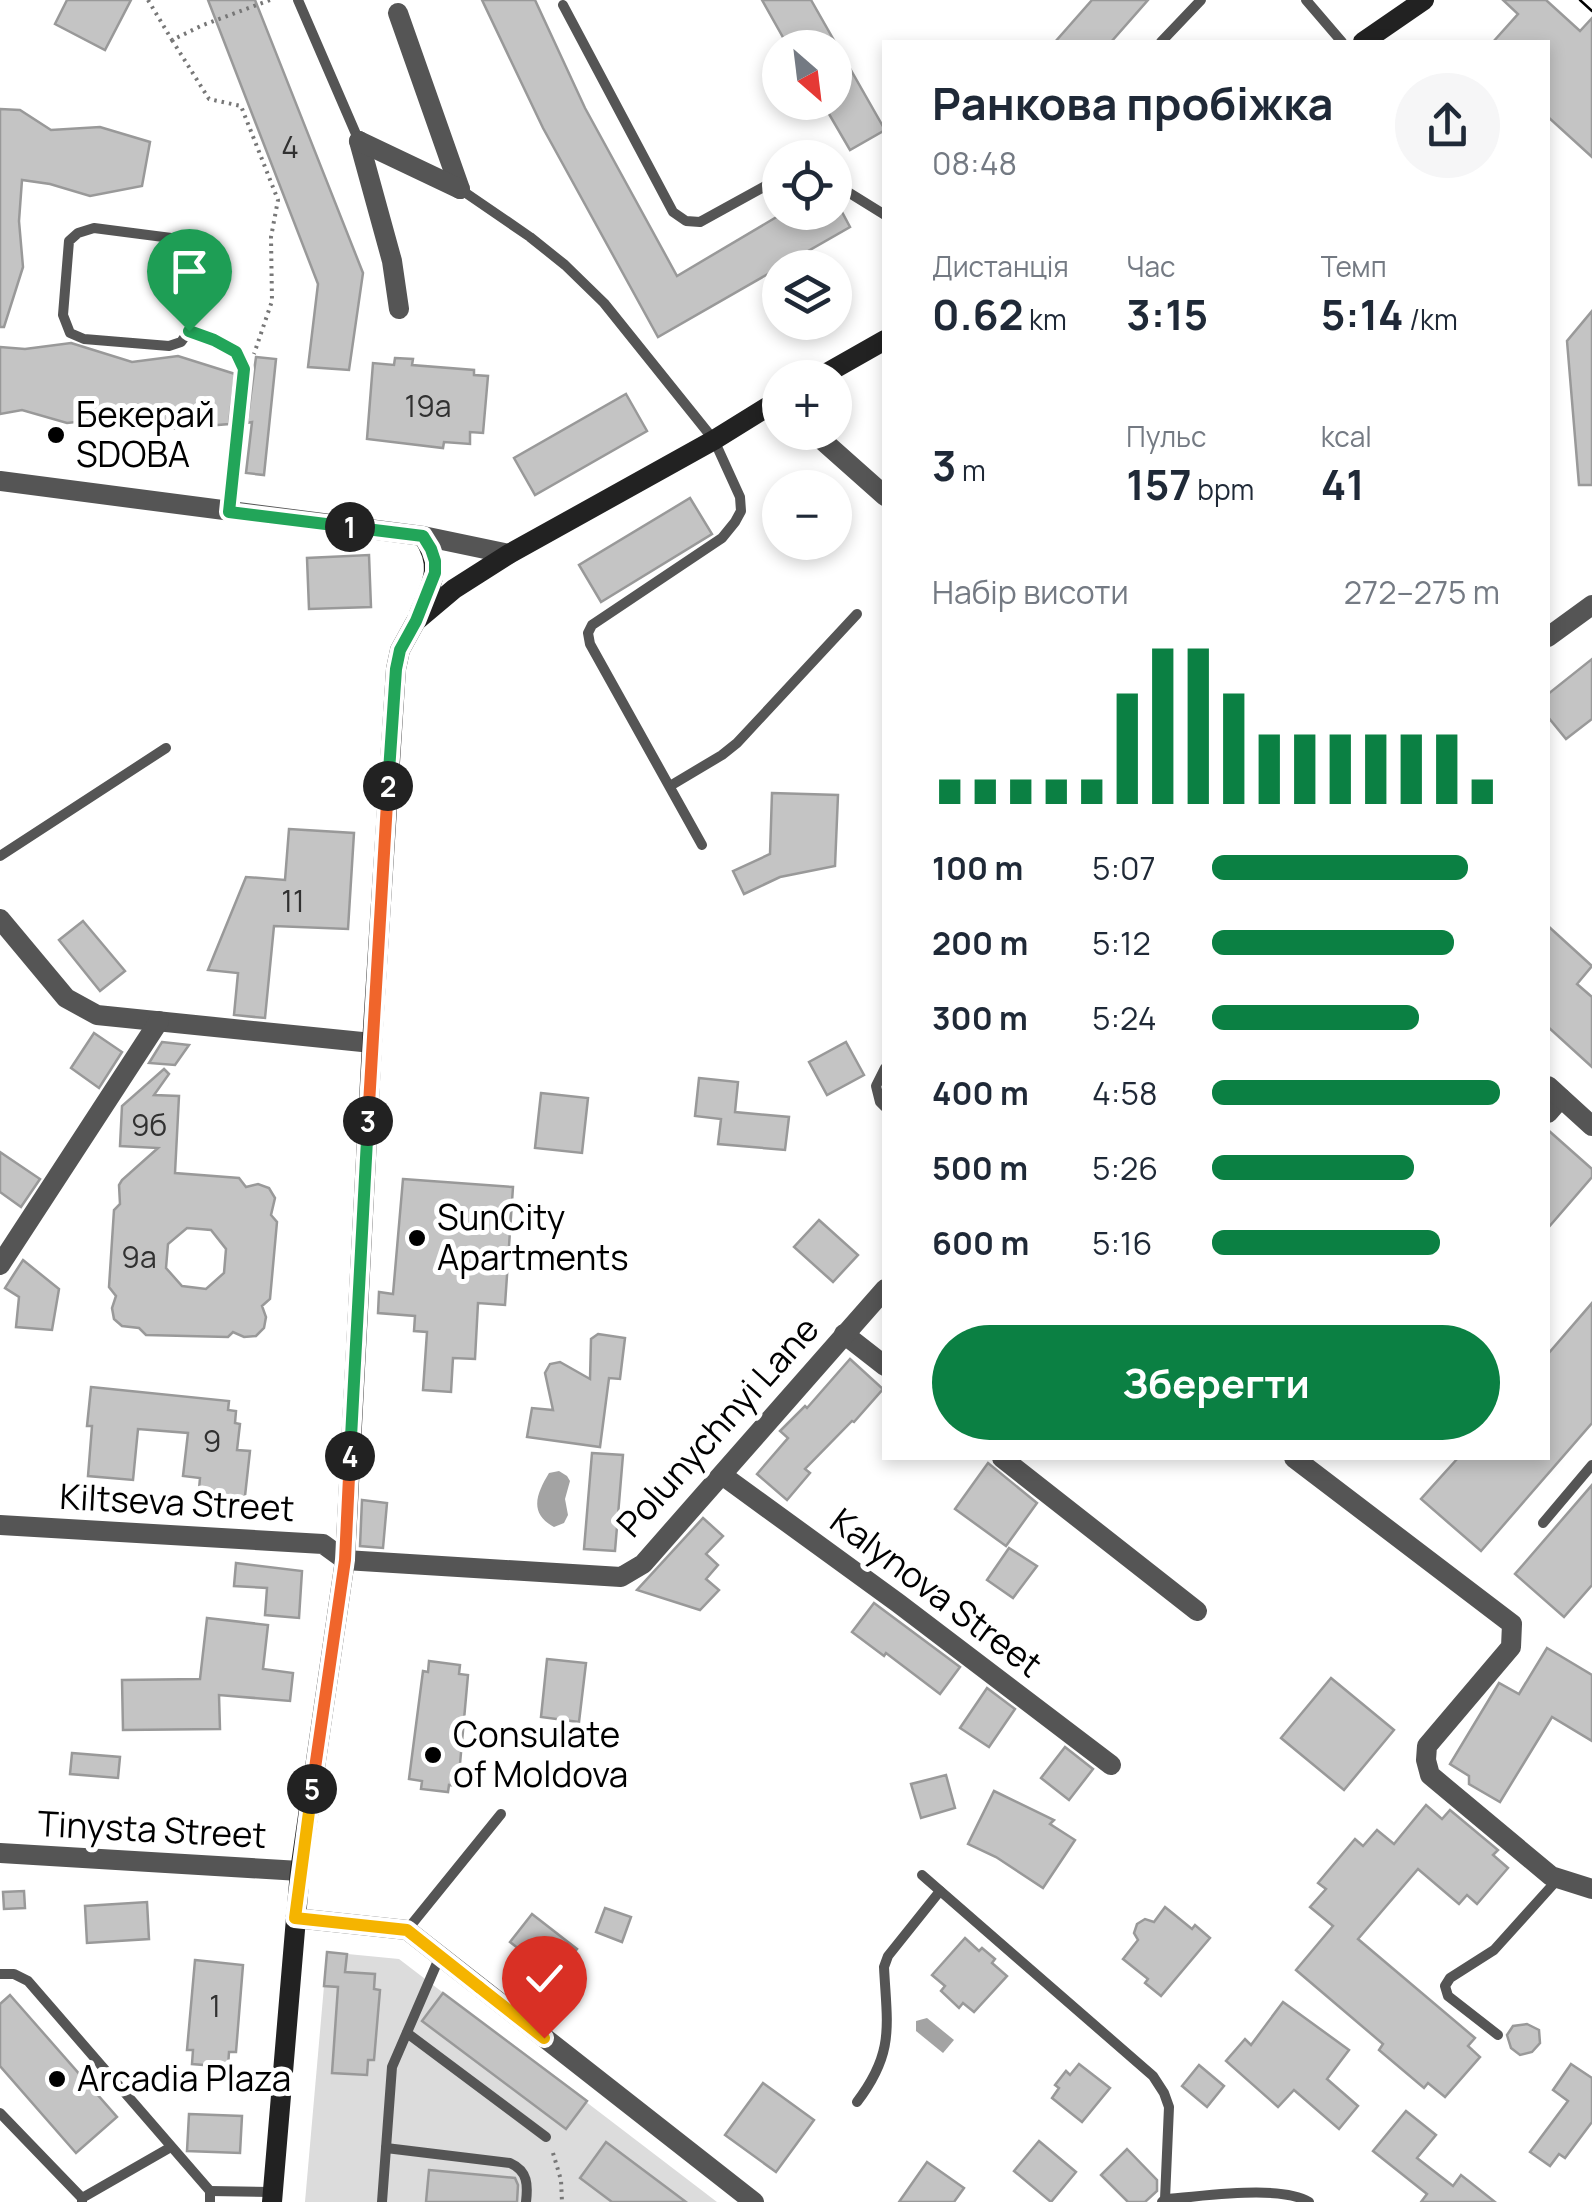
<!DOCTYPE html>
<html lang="uk">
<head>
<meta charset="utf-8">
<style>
	body { margin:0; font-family:Manrope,sans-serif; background:#f6f6f7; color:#1f2937; height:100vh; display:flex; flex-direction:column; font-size:38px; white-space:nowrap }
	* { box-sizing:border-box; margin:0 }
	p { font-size:32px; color:#747a83 }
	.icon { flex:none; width:55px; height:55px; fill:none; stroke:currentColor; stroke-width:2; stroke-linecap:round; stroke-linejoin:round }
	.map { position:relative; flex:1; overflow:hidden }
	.panel { position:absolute; left:882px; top:40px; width:668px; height:1420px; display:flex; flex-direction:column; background:#fff; border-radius:0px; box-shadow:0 5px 15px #0003 }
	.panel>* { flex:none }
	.needle { width:65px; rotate:152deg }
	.controls { position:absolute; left:762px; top:30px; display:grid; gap:20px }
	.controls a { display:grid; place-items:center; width:90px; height:90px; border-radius:50%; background:#fff; box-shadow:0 5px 15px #0003; font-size:50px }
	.pin { position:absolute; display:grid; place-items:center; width:85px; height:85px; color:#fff; margin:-102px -42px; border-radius:50% 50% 50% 0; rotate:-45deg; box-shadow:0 0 10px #0007 }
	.pin .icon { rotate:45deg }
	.km { position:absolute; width:50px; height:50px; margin:-25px; border-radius:50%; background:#222; color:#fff; font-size:28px; line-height:50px; text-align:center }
	.round { display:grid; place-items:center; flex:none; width:105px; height:105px; border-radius:52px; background:#f6f6f7 }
	.overview { display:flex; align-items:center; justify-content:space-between; height:170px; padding:0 50px }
	h1 { font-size:45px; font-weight:700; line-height:75px }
	.stats { display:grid; grid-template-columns:repeat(3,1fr); gap:15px; height:170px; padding:10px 50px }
	.stats div { display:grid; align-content:center }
	.stats b { font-size:42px; font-weight:700 }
	.stats small { font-size:28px; font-weight:400 }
	.stats p { font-size:28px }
	.chart { height:280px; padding:20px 50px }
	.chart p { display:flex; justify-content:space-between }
	.chart svg { width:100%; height:180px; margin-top:10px; stroke:#0b8043; stroke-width:6 }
	.cta { display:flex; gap:20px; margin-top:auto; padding:20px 50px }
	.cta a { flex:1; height:115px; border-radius:60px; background:#0b8043; color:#fff; font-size:40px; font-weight:700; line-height:115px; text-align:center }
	ul { padding:0 50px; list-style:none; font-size:32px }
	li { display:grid; grid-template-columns:160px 120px 1fr; align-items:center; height:75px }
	li i { height:25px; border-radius:12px; background:#0b8043 }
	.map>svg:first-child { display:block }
	.green { fill:#dcdcdc }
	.water { fill:#a3a3a3 }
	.building { fill:#c4c4c4; stroke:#999; stroke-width:2.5; fill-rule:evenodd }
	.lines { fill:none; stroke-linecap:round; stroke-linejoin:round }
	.path { stroke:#777; stroke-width:4; stroke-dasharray:2.5 5; stroke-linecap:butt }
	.service { stroke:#555; stroke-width:10 }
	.minor { stroke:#555; stroke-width:20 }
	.tertiary { stroke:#555; stroke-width:20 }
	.secondary { stroke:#222; stroke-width:20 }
	.tram { stroke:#000; stroke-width:2.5 }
	.split-1-casing { stroke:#fff; stroke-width:20 }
	.split-2-casing { stroke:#fff; stroke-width:20 }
	.split-3-casing { stroke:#fff; stroke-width:20 }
	.split-4-casing { stroke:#fff; stroke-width:20 }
	.split-5-casing { stroke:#fff; stroke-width:20 }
	.split-6-casing { stroke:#fff; stroke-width:20 }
	.split-7-casing { stroke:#fff; stroke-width:20 }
	.split-1 { stroke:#22a559; stroke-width:12 }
	.split-2 { stroke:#22a559; stroke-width:12 }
	.split-3 { stroke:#f0652b; stroke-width:12 }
	.split-4 { stroke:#22a559; stroke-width:12 }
	.split-5 { stroke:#f0652b; stroke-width:12 }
	.split-6 { stroke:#f5b400; stroke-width:12 }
	.split-7 { stroke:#f5b400; stroke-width:12 }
	.poi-dot { fill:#000; stroke:#fff; stroke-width:4 }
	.labels { text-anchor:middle; stroke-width:10; stroke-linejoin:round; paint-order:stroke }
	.number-label { font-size:30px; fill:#313131 }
	.poi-label { font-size:35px; fill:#000; stroke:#fff; text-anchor:start }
	.street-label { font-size:35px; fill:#000; stroke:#fff }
</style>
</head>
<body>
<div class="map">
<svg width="1592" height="2202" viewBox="0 0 1592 2202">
	<rect width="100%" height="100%" fill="#fff"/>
	<polygon class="green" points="327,1952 399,1959 717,2202 305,2202"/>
	<g class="water">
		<path d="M559 1471 567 1476 570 1481 565 1499 568 1515 564 1523 554 1527C528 1513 537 1493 549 1473Z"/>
		<polygon points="927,2018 954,2040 943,2053 916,2031 916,2021"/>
	</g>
	<g class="building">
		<polygon points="67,0 131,0 105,50 55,24"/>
		<polygon points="208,0 255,0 363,273 349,370 308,367 318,284"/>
		<polygon points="482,0 535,0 585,108 677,276 785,212 842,212 850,227 658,337 543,128"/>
		<polygon points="762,0 811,0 885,130 850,150 822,102 835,102 835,48 789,48"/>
		<polygon points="1092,0 1148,0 1111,42 1055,42"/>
		<polygon points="1503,0 1546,0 1580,31 1592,18 1592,157 1548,117 1548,42 1493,42 1518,14"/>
		<polygon points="0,109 20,110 51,130 100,127 150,142 142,186 90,196 50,184 22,180 19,221 23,267 4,327 0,327"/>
		<polygon points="1592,311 1592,485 1579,485 1567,341"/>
		<polygon points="71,343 132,362 178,356 235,374 229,424 170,429 121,417 67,423 22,410 0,414 0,347 25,349"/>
		<polygon points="256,357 276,359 264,475 246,473 252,422 247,423"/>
		<polygon points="395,358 413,359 412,365 474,370 474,375 488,376 483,433 470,432 470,444 444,442 443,448 367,439 373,363 394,365"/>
		<polygon points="626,394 647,431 535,495 514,458"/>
		<polygon points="690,498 712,534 601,602 579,565"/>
		<polygon points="369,555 371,607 309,609 307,558"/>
		<polygon points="1592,659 1592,719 1566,739 1548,717 1548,694"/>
		<polygon points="772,793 838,795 835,866 780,877 744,894 733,871 770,854"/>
		<polygon points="289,829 354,833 348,929 274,926 265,1018 234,1015 238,973 208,970 246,877 285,880"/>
		<polygon points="83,921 125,971 100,991 59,940"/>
		<polygon points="1548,926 1592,966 1577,984 1592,997 1592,1067 1548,1027"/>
		<polygon points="94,1033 122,1052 99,1088 71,1068"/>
		<polygon points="162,1042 189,1045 175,1065 149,1063"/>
		<polygon points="846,1042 864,1075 827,1095 809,1062"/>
		<path d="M164 1069 169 1074 154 1095 179 1096 175 1173 239 1178 246 1187 258 1184 269 1188 275 1198 271 1215 277 1222 270 1299 262 1306 266 1317 264 1328 256 1336 244 1337 233 1332 228 1337 146 1335 139 1328 122 1326 114 1319 112 1308 116 1296 109 1287 114 1210 120 1204 119 1185 122 1180 158 1148 120 1146 122 1106ZM187 1228 211 1230 226 1249 224 1273 206 1289 182 1286 166 1268 168 1244Z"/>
		<polygon points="699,1078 738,1082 735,1112 789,1117 785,1150 718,1144 721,1119 695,1116"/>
		<polygon points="541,1093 588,1098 582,1153 535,1148"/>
		<polygon points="1548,1130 1592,1169 1592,1177 1548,1228"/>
		<polygon points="0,1152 40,1179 21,1207 0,1192"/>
		<polygon points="403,1179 513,1187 505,1305 478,1303 475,1359 453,1358 451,1392 423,1390 427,1332 414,1331 415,1316 378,1313 379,1292 393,1294"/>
		<polygon points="819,1220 858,1255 833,1282 794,1247"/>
		<polygon points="23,1260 59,1289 52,1330 16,1327 19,1297 5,1288"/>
		<polygon points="1592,1303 1592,1423 1481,1551 1421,1499 1458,1458 1548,1458 1548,1354"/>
		<polygon points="598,1334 625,1338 620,1379 609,1378 600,1447 527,1437 532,1408 553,1410 545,1373 550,1364 560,1362 590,1379 591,1339"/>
		<polygon points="850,1359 883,1389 854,1422 852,1421 805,1469 810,1473 787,1500 757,1474 788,1438 780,1431 805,1406 807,1408"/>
		<polygon points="91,1387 229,1401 228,1410 236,1411 235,1423 240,1424 237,1450 250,1451 244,1505 198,1500 200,1478 183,1476 188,1433 138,1429 133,1480 88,1476 92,1426 87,1426"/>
		<polygon points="592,1453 623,1455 615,1551 584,1549"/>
		<polygon points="988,1463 1037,1503 1006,1546 955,1509"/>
		<polygon points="1592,1485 1592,1585 1564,1617 1515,1574"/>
		<polygon points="362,1500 387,1503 383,1548 360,1546"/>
		<polygon points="703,1518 723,1536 706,1554 718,1565 706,1579 719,1590 700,1610 637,1590"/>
		<polygon points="1009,1548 1037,1566 1013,1598 987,1580"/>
		<polygon points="236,1563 302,1571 299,1618 265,1615 267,1588 234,1586"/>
		<polygon points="874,1603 960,1667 940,1694 886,1653 884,1656 852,1632"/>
		<polygon points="207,1618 268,1625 263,1669 293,1673 290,1701 219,1695 220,1729 123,1730 122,1680 200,1679"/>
		<polygon points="1547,1648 1592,1675 1592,1741 1552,1717 1500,1802 1469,1784 1469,1776 1450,1764 1499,1683 1519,1694"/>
		<polygon points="547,1659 586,1663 579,1722 541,1717"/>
		<polygon points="429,1661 460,1665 459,1674 468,1675 458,1786 449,1785 448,1792 421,1789 422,1781 409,1779 423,1671 428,1672"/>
		<polygon points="1331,1678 1394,1730 1344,1790 1281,1738"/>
		<polygon points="987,1688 1015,1709 989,1747 960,1728"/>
		<polygon points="1065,1747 1093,1769 1069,1800 1041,1778"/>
		<polygon points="72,1753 120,1757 118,1778 70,1774"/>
		<polygon points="946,1775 955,1808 921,1818 911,1784"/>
		<polygon points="994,1791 1054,1820 1050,1824 1075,1840 1043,1888 996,1857 968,1844"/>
		<polygon points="1426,1805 1442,1819 1450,1810 1498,1850 1493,1855 1508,1868 1477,1904 1467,1895 1459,1904 1418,1869 1358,1939 1475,2038 1468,2046 1480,2057 1445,2097 1428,2083 1424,2088 1379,2050 1383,2044 1296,1970 1333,1926 1310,1907 1326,1889 1318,1883 1355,1839 1363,1846 1377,1830 1394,1844"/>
		<polygon points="24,1891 25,1908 4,1909 3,1892"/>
		<polygon points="147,1902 149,1939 87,1943 85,1906"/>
		<polygon points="1165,1907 1192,1929 1195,1925 1210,1938 1161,1996 1145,1983 1148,1979 1123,1959 1138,1940 1134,1933 1137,1924 1145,1919 1154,1922"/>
		<polygon points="605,1908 631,1917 622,1942 596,1932"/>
		<polygon points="532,1914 577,1949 555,1977 510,1942"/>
		<polygon points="965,1938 979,1951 982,1948 995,1959 992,1963 1007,1976 974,2012 963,2003 959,2008 941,1991 945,1986 932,1975"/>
		<polygon points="327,1952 347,1954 345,1972 375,1974 374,1989 380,1990 374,2060 368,2060 367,2075 332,2073 338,1987 324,1986"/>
		<polygon points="195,1960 243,1965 236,2052 229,2052 228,2067 192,2064 193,2050 187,2050"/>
		<polygon points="443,1993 587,2101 566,2129 422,2021"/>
		<polygon points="10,1995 117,2117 76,2153 0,2066 0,2004"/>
		<polygon points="1283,2002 1349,2050 1327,2079 1358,2106 1339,2129 1294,2090 1278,2107 1226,2061 1245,2039 1251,2045"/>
		<polygon points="1527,2024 1539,2030 1540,2043 1532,2052 1520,2055 1511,2048 1507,2035 1513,2026"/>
		<polygon points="1079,2064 1110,2088 1082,2122 1052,2098 1059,2088 1055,2085 1066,2071 1070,2075"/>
		<polygon points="1571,2064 1592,2078 1592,2122 1565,2158 1559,2154 1550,2166 1530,2152 1568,2101 1553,2090"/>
		<polygon points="1199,2065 1224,2086 1207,2107 1182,2086"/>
		<polygon points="763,2083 814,2120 776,2172 725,2135"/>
		<polygon points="1406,2111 1436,2135 1417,2158 1453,2186 1461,2175 1495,2202 1421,2202 1427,2194 1373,2151"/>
		<polygon points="189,2114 242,2116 240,2153 187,2151"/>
		<polygon points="1039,2141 1076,2172 1051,2202 1014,2171"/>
		<polygon points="606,2142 686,2202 612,2202 580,2178"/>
		<polygon points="1127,2149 1157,2180 1157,2191 1145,2202 1128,2202 1101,2175"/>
		<polygon points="927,2162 964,2188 954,2202 899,2202"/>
		<polygon points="429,2170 515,2178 518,2185 517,2202 426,2202"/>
	</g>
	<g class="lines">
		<g class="path">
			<polyline points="148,0 172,40 203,25 270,0"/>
			<polyline points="172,40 209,99 241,106 278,200 271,237 272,301 254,354"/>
			<polyline points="553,2153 561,2180 562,2202"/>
		</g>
		<g class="service">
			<polyline points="298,0 359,141"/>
			<polyline points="1306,0 1342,42"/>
			<polyline points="563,5 673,212 686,221 700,222 780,178"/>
			<polyline points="1161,42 1201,0"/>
			<polyline points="835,184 885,215"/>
			<polyline points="460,189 530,237 565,265 604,303 714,440 740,497 741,511 735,522 722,538 592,625 588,633 590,644 702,845"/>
			<polyline points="189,331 181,342 169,346 84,339 70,333 63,315 69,241 78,233 94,228 179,239 189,258 189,331 214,340 236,353 244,369 229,511"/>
			<polyline points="670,786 722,755 737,743 857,614"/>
			<polyline points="0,856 166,748"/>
			<polyline points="885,1068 876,1086 880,1102 885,1107"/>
			<polyline points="1543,1523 1592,1465"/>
			<polyline points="922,1875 1153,2076 1164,2093 1169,2107 1165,2199 1162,2202"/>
			<polyline points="407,1930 501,1814"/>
			<polyline points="0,1974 14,1974 28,1981 210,2191 210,2202"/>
			<polyline points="407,2033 546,2137"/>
			<polyline points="1498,2035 1448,1996 1445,1986 1450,1978 1494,1950 1558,1879"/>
			<path d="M857 2102C895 2052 887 2026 884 1967L888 1956 940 1891"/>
			<polyline points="0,2113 82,2198 82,2202"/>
			<path d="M386 2148 510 2163C528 2171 528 2185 526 2202"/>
			<polyline points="210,2191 272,2192"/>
			<polyline points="82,2198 171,2147"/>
			<path d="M1165 2199C1201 2197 1279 2184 1309 2202"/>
			<polyline points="382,2202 392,2067 440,1956"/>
		</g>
		<g class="minor">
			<polyline points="398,13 460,189"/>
			<polyline points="359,141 392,261 399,309"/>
			<polyline points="359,141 460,189"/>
			<polyline points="1548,637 1592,605"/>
			<polyline points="0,919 66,998 97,1015 372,1043"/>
			<polyline points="1548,1113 1561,1098"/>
			<polyline points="0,1265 159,1021"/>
			<polyline points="844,1334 885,1366"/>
			<polyline points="1002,1458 1197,1611"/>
			<polyline points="1294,1458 1512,1624 1511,1647 1427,1746 1426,1760 1430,1775 1551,1876 1592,1889"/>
			<polyline points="722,1475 898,1603 1111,1765"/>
			<polyline points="0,1525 323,1544 345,1560 621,1577 643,1564 885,1289"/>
			<polyline points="0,1853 300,1871"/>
		</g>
		<g class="tertiary">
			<polyline points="813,432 885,496"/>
			<polyline points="0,481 423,536 509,554"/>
			<polyline points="1548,1086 1592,1126"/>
			<polyline points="295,1918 407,1930 754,2202"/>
		</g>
		<g class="secondary">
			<polyline points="1363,42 1424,0"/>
			<polyline points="818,378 885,340"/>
			<path d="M419 614C432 583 443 567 423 536"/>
			<polyline points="272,2202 300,1871 345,1560 372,1043 396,669 400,650 416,621 454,589 509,554 714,440 780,399"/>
		</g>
		<polyline class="tram" points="1580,0 1592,11"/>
	</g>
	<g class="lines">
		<defs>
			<polyline id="split-1" points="189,331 214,340 236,352 244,369 229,512 350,527"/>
			<polyline id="split-2" points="350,527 423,536 431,549 435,561 435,573 416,621 400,650 396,669 388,786"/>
			<polyline id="split-3" points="368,1121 388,786"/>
			<polyline id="split-4" points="350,1456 368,1121"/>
			<polyline id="split-5" points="312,1789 345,1560 350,1456"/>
			<polyline id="split-6" points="312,1789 295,1918 407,1930 479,1987"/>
			<polyline id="split-7" points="479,1987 544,2038"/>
		</defs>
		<use href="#split-1" class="split-1-casing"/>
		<use href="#split-2" class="split-2-casing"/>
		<use href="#split-3" class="split-3-casing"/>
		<use href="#split-4" class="split-4-casing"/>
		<use href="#split-5" class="split-5-casing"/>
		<use href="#split-6" class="split-6-casing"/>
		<use href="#split-7" class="split-7-casing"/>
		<use href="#split-1" class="split-1"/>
		<use href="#split-2" class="split-2"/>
		<use href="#split-3" class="split-3"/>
		<use href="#split-4" class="split-4"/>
		<use href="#split-5" class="split-5"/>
		<use href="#split-6" class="split-6"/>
		<use href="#split-7" class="split-7"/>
	</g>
	<g class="poi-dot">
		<circle cx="56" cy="435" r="10"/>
		<circle cx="417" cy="1238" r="10"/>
		<circle cx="433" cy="1755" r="10"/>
		<circle cx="57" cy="2079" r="10"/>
	</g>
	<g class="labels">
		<g class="number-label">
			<text x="290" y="158">4</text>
			<text x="428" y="417">19а</text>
			<text x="293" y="912">11</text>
			<text x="149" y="1136">9б</text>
			<text x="139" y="1268">9а</text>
			<text x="212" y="1452">9</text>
			<text x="215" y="2017">1</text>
		</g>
		<g class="poi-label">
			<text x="76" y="427">Бекерай<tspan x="76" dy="40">SDOBA</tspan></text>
			<text x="437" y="1230">SunCity<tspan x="437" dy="40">Apartments</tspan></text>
			<text x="453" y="1747">Consulate<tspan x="453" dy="40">of Moldova</tspan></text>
			<text x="77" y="2091">Arcadia Plaza</text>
		</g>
		<g class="street-label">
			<text transform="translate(718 1427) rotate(-48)" y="12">Polunychnyi Lane</text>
			<text transform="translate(177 1503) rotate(3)" y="12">Kiltseva Street</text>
			<text transform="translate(936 1593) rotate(37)" y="12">Kalynova Street</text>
			<text transform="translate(152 1830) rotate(3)" y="12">Tinysta Street</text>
		</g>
	</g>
</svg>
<div class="controls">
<a><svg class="needle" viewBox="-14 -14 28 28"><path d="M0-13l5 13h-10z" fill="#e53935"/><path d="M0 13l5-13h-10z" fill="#747a83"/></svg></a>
<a><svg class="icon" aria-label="locate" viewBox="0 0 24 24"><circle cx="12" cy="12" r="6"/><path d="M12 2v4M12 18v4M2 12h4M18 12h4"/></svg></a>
<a><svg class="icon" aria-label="layers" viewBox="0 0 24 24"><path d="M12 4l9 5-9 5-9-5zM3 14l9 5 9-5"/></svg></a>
<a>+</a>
<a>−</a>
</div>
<div class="pin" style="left:189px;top:331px;background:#1e9e55"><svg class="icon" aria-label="arrive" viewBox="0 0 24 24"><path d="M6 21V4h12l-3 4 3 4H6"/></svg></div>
<div class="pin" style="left:544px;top:2038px;background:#d93025"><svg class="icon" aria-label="check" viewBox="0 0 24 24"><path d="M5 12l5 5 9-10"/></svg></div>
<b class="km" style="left:350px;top:527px">1</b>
<b class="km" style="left:388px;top:786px">2</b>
<b class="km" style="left:368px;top:1121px">3</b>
<b class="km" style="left:350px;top:1456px">4</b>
<b class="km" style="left:312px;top:1789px">5</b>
<section class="panel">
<div class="overview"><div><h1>Ранкова пробіжка</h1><p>08:48</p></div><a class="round"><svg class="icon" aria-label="share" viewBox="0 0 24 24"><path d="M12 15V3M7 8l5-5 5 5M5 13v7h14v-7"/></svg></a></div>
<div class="stats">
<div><p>Дистанція</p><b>0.62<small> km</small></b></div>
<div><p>Час</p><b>3:15</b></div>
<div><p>Темп</p><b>5:14<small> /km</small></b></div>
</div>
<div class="stats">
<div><b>3<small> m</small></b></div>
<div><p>Пульс</p><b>157<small> bpm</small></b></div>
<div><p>kcal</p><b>41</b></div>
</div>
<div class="chart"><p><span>Набір висоти</span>272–275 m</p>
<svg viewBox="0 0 160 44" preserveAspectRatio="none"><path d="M5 44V38M15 44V38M25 44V38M35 44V38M45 44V38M55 44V17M65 44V6M75 44V6M85 44V17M95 44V27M105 44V27M115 44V27M125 44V27M135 44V27M145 44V27M155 44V38"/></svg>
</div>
<ul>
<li><b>100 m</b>5:07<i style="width:89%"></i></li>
<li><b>200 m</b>5:12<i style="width:84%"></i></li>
<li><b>300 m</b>5:24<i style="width:72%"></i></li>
<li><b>400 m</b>4:58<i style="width:100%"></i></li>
<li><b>500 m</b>5:26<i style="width:70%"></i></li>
<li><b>600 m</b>5:16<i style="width:79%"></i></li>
</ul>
<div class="cta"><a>Зберегти</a></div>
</section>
</div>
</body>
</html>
